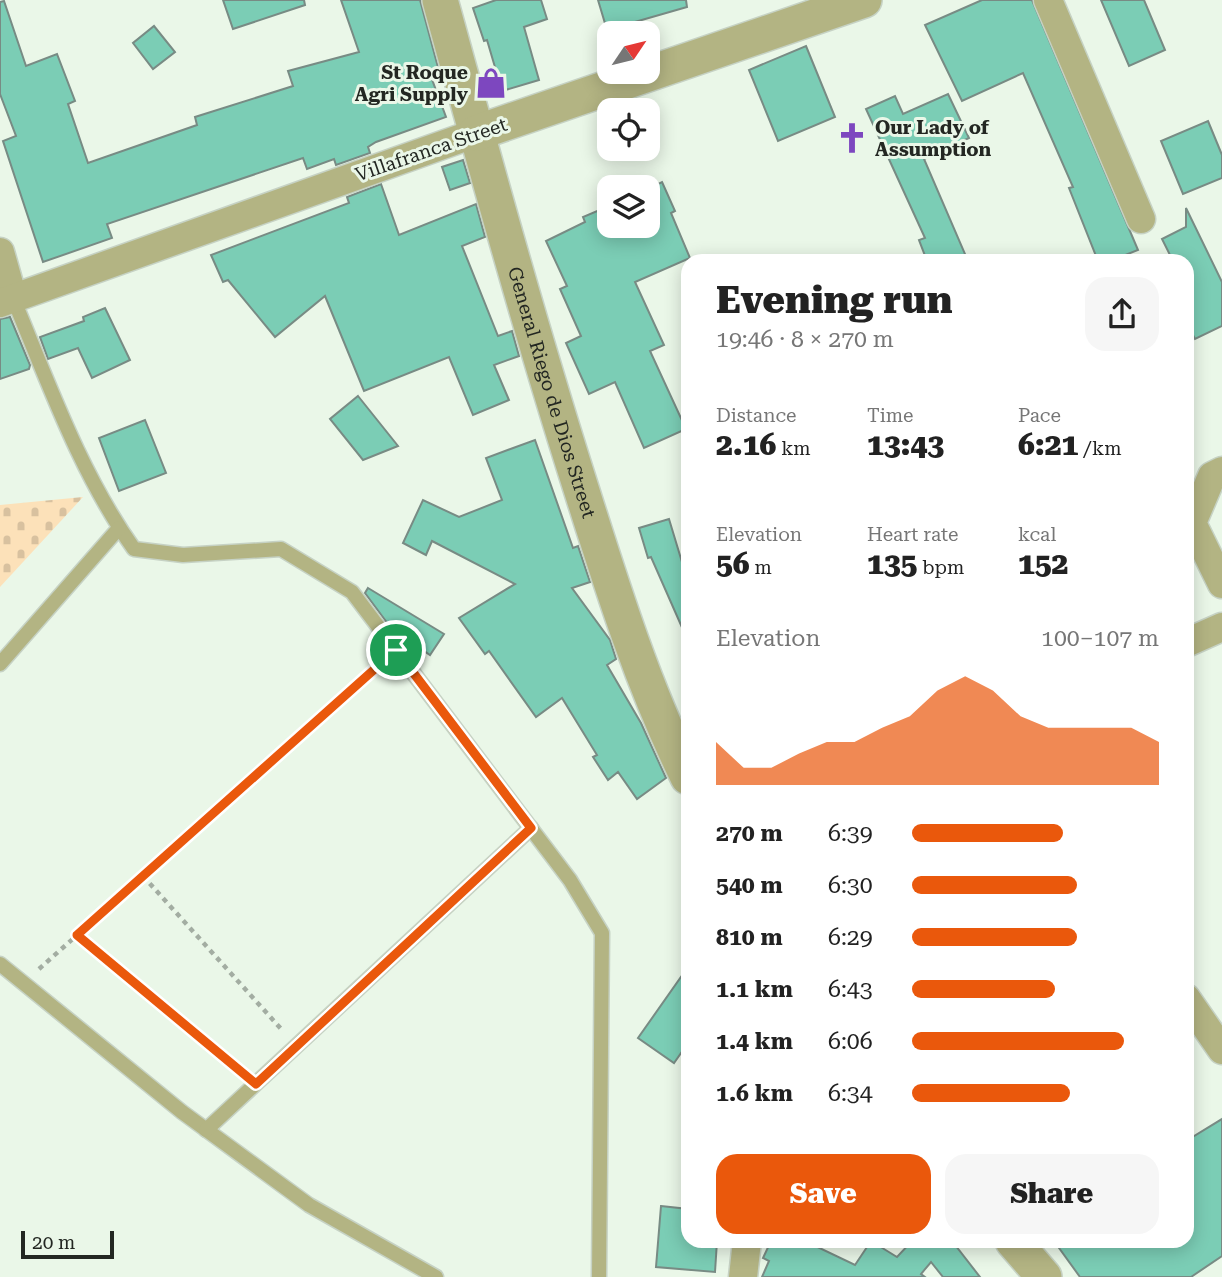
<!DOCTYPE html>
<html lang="en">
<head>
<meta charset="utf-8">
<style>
	body { margin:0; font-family:"Roboto Serif",serif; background:#f6f6f6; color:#222; height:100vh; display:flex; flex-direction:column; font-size:26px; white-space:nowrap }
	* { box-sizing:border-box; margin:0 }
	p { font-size:23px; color:#767676 }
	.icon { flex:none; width:38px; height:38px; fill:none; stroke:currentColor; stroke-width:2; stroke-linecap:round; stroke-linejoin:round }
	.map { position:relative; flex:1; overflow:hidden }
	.details { position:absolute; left:681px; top:254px; width:513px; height:994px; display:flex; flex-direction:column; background:#fff; border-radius:21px; box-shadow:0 4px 18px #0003 }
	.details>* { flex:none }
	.needle { width:46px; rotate:55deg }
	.buttons { position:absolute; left:597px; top:21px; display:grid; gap:14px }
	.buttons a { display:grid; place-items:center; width:63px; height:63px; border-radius:14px; background:#fff; box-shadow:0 4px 18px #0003; font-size:35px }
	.scale { position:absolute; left:21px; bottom:18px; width:93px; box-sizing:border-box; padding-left:7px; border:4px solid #232722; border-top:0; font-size:19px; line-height:24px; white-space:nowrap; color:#232722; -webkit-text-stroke:5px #eaf7e8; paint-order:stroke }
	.pin { position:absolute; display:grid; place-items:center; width:60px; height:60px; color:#fff; margin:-30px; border:4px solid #fff; border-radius:50%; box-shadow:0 2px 7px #0007 }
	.round { display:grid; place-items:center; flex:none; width:74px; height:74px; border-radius:21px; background:#f6f6f6 }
	.overview { display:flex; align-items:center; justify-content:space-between; height:119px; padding:0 35px }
	h1 { font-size:38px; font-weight:800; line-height:52px }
	.metrics { display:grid; grid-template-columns:repeat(3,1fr); gap:10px; height:119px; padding:7px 35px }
	.metrics div { display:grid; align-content:center }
	.metrics b { font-size:30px; font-weight:800 }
	.metrics small { font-size:19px; font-weight:400 }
	.metrics p { font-size:19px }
	.chart { height:196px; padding:14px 35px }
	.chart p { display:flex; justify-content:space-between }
	.chart svg { width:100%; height:126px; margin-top:7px; fill:#ea580c; opacity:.7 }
	.primary-button { display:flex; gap:14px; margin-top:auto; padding:14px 35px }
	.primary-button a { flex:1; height:80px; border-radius:21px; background:#ea580c; color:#fff; font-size:28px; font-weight:800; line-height:80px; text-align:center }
	.primary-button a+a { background:#f6f6f6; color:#222 }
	ul { padding:0 35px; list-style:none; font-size:23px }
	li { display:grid; grid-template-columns:112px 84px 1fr; align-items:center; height:52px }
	li i { height:18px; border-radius:9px; background:#ea580c }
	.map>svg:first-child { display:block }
	.cemetery { fill:url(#cemetery-stones) }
	.building { fill:#7bcdb5; stroke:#788b84; stroke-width:2 }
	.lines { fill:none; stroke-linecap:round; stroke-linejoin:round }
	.service-casing { stroke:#c6d2c4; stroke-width:17 }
	.minor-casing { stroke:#c6d2c4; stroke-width:31 }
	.tertiary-casing { stroke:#c6d2c4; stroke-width:38 }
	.path { stroke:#a3ada2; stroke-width:4.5; stroke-dasharray:5 5; stroke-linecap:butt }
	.service { stroke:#b3b483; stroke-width:14 }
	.minor { stroke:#b3b483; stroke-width:28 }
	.tertiary { stroke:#b3b483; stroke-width:35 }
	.route-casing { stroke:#fff; stroke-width:14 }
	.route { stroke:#ea580c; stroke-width:9 }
	.labels { text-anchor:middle; stroke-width:6; stroke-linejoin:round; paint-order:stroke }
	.poi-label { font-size:19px; font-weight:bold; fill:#232722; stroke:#eaf7e8; text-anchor:end }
	.street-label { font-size:19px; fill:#232722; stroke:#eaf7e8 }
</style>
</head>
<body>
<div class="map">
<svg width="1222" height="1277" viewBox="0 0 1222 1277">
	<defs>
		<pattern id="cemetery-stones" width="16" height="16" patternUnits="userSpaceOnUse" patternTransform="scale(1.75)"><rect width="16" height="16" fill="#fce1b9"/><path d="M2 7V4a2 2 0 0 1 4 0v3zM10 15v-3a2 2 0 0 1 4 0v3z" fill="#d8c19f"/></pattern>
	</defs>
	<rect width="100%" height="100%" fill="#eaf7e8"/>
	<polygon class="cemetery" points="83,497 0,587 0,505"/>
	<g class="building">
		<polygon points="223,0 304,0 305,5 233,29"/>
		<polygon points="341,0 420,0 439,71 430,74 446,117 376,142 368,147 370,153 336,165 334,159 307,169 303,158 107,224 112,238 43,262 3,141 16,136 0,94 0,2 4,1 26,66 57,54 75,101 68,104 88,163 197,125 195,117 293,86 288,71 359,52"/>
		<polygon points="496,0 541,0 547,19 524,27 539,80 502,91 487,40 484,41 473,8"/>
		<polygon points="598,0 686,0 687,7 607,30"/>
		<polygon points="982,0 1032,0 1138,250 1110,261 1098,261 1069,188 1073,187 1023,73 962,101 925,25"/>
		<polygon points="1101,0 1144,0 1165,50 1129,66"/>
		<polygon points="154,26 175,52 153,69 133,43"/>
		<polygon points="806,46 835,117 778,141 749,70"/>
		<polygon points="948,94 969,138 924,159 968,261 927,261 919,240 925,238 866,109 895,96 903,114"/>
		<polygon points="1208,121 1222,155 1222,178 1183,194 1161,141"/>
		<polygon points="463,160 470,183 450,190 442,167"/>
		<polygon points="662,182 675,211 671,213 690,258 635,282 664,345 650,351 686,429 644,448 615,382 589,394 566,343 581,336 560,289 567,286 546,241 585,222 583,217 609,206 609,226 648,226 648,189"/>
		<polygon points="381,184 399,235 476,204 485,237 462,246 498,336 512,331 519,356 494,365 509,400 473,415 449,357 364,391 325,296 275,337 228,280 223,282 211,255 349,203 347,197"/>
		<polygon points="1186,208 1222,282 1222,326 1195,339 1186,322 1186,261 1173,261 1162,239 1186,227"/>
		<polygon points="105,308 130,360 92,378 78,348 48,359 40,337 84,321 83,317"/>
		<polygon points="10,317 30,365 29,369 0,379 0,319"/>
		<polygon points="358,396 398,446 363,460 330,419"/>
		<polygon points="145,420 166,473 119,491 99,438"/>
		<polygon points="535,440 573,548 578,546 590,582 572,588 610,640 616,659 607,665 641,723 666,778 637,799 618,772 608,780 593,757 597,755 562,698 536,717 489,651 485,654 459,618 515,584 432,541 426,555 403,543 423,500 459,517 502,500 486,458"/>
		<polygon points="669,519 688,582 688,641 651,557 648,558 639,528"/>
		<polygon points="368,588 444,634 430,655 391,628 365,593"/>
		<polygon points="688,967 688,1043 674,1063 638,1038"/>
		<polygon points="1222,1119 1222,1256 1191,1277 1080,1277 1054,1241 1186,1241 1186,1141"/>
		<polygon points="661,1206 688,1209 688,1241 717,1241 715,1272 656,1267"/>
		<polygon points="771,1241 805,1241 855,1265 871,1241 897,1257 912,1241 952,1241 980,1277 943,1277 931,1262 921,1274 925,1277 762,1277 769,1261 763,1258"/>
	</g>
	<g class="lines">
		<defs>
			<g id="service">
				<path d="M13 298C49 384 80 473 134 549L183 555 281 549 352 592 570 880 602 933 599 1277"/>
				<polyline points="0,664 119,528"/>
				<polyline points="0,964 182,1112 309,1205 436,1277"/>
				<polyline points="206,1130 531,828"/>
			</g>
			<g id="minor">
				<polyline points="1048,0 1141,219"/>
				<polyline points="0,252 13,298"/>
				<polyline points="0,303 476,133"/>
				<polyline points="1222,471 1212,476 1192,523 1222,584"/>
				<polyline points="1186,643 1222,627"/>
				<polyline points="1186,998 1222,1050"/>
				<polyline points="743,1277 747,1241"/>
			</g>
			<g id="tertiary">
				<path id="s1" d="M440 0C484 160 528 321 578 479 610 580 641 682 688 777"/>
				<polyline points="476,133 864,0"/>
				<polyline points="1013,1241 1044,1277"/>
			</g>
		</defs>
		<use href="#service" class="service-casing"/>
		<use href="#minor" class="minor-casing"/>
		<use href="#tertiary" class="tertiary-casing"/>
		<g class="path">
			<polyline points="143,876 283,1031"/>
			<polyline points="77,935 241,1071"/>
			<polyline points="39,969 380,665"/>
		</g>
		<use href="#service" class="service"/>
		<use href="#minor" class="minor"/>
		<use href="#tertiary" class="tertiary"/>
	</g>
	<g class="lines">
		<defs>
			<polygon id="route" points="396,650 531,828 256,1084 77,935"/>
		</defs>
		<use href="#route" class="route-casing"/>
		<use href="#route" class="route"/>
	</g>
	<defs>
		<symbol id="shop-bare" viewBox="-9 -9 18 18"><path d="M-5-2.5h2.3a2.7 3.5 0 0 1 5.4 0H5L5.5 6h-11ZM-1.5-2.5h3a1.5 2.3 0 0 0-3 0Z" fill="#7d47bf" stroke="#eaf7e8" stroke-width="2.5" paint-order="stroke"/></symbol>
		<symbol id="church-bare" viewBox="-9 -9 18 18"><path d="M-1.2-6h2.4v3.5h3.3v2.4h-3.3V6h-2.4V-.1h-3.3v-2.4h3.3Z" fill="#7d47bf" stroke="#eaf7e8" stroke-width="2.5" paint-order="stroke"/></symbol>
	</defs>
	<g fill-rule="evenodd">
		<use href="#shop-bare" x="469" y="61" width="44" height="44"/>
		<use href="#church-bare" x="830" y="116" width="44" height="44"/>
	</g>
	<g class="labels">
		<g class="poi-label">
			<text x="468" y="79">St Roque<tspan x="468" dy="22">Agri Supply</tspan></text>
			<text x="875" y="134" text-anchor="start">Our Lady of<tspan x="875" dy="22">Assumption</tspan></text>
		</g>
		<g class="street-label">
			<text transform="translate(431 149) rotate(-19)" y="7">Villafranca Street</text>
			<text dy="7" stroke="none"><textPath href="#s1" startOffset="408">General Riego de Dios Street</textPath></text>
		</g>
	</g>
</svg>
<div class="buttons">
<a><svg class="needle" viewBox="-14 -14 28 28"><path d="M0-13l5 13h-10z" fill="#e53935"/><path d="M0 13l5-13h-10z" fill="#767676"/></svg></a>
<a><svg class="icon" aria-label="locate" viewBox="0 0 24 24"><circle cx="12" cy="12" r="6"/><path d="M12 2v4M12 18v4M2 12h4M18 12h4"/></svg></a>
<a><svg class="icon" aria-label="layers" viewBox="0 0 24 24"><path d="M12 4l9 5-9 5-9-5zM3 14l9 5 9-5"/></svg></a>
</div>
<div class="scale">20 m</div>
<div class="pin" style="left:396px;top:650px;background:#1e9e55"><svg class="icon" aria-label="arrive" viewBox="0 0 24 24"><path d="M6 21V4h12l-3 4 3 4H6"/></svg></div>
<section class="details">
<div class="overview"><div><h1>Evening run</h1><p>19:46 · 8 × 270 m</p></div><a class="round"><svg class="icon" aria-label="share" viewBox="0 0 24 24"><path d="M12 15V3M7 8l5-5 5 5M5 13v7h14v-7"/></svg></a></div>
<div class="metrics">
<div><p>Distance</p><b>2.16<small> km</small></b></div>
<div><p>Time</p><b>13:43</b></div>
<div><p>Pace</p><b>6:21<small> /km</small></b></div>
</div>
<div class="metrics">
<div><p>Elevation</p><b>56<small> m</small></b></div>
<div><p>Heart rate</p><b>135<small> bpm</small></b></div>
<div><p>kcal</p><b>152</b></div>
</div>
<div class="chart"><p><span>Elevation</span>100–107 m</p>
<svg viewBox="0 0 160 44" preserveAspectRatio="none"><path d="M0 44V29L10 38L20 38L30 33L40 29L50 29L60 24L70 20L80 11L90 6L100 11L110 20L120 24L130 24L140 24L150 24L160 29V44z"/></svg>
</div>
<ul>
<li><b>270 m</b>6:39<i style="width:61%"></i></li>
<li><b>540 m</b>6:30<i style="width:67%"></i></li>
<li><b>810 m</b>6:29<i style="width:67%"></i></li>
<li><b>1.1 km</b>6:43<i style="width:58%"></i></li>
<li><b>1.4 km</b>6:06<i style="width:86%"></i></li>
<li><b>1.6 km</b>6:34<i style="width:64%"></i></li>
</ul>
<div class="primary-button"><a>Save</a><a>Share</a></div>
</section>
</div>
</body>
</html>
